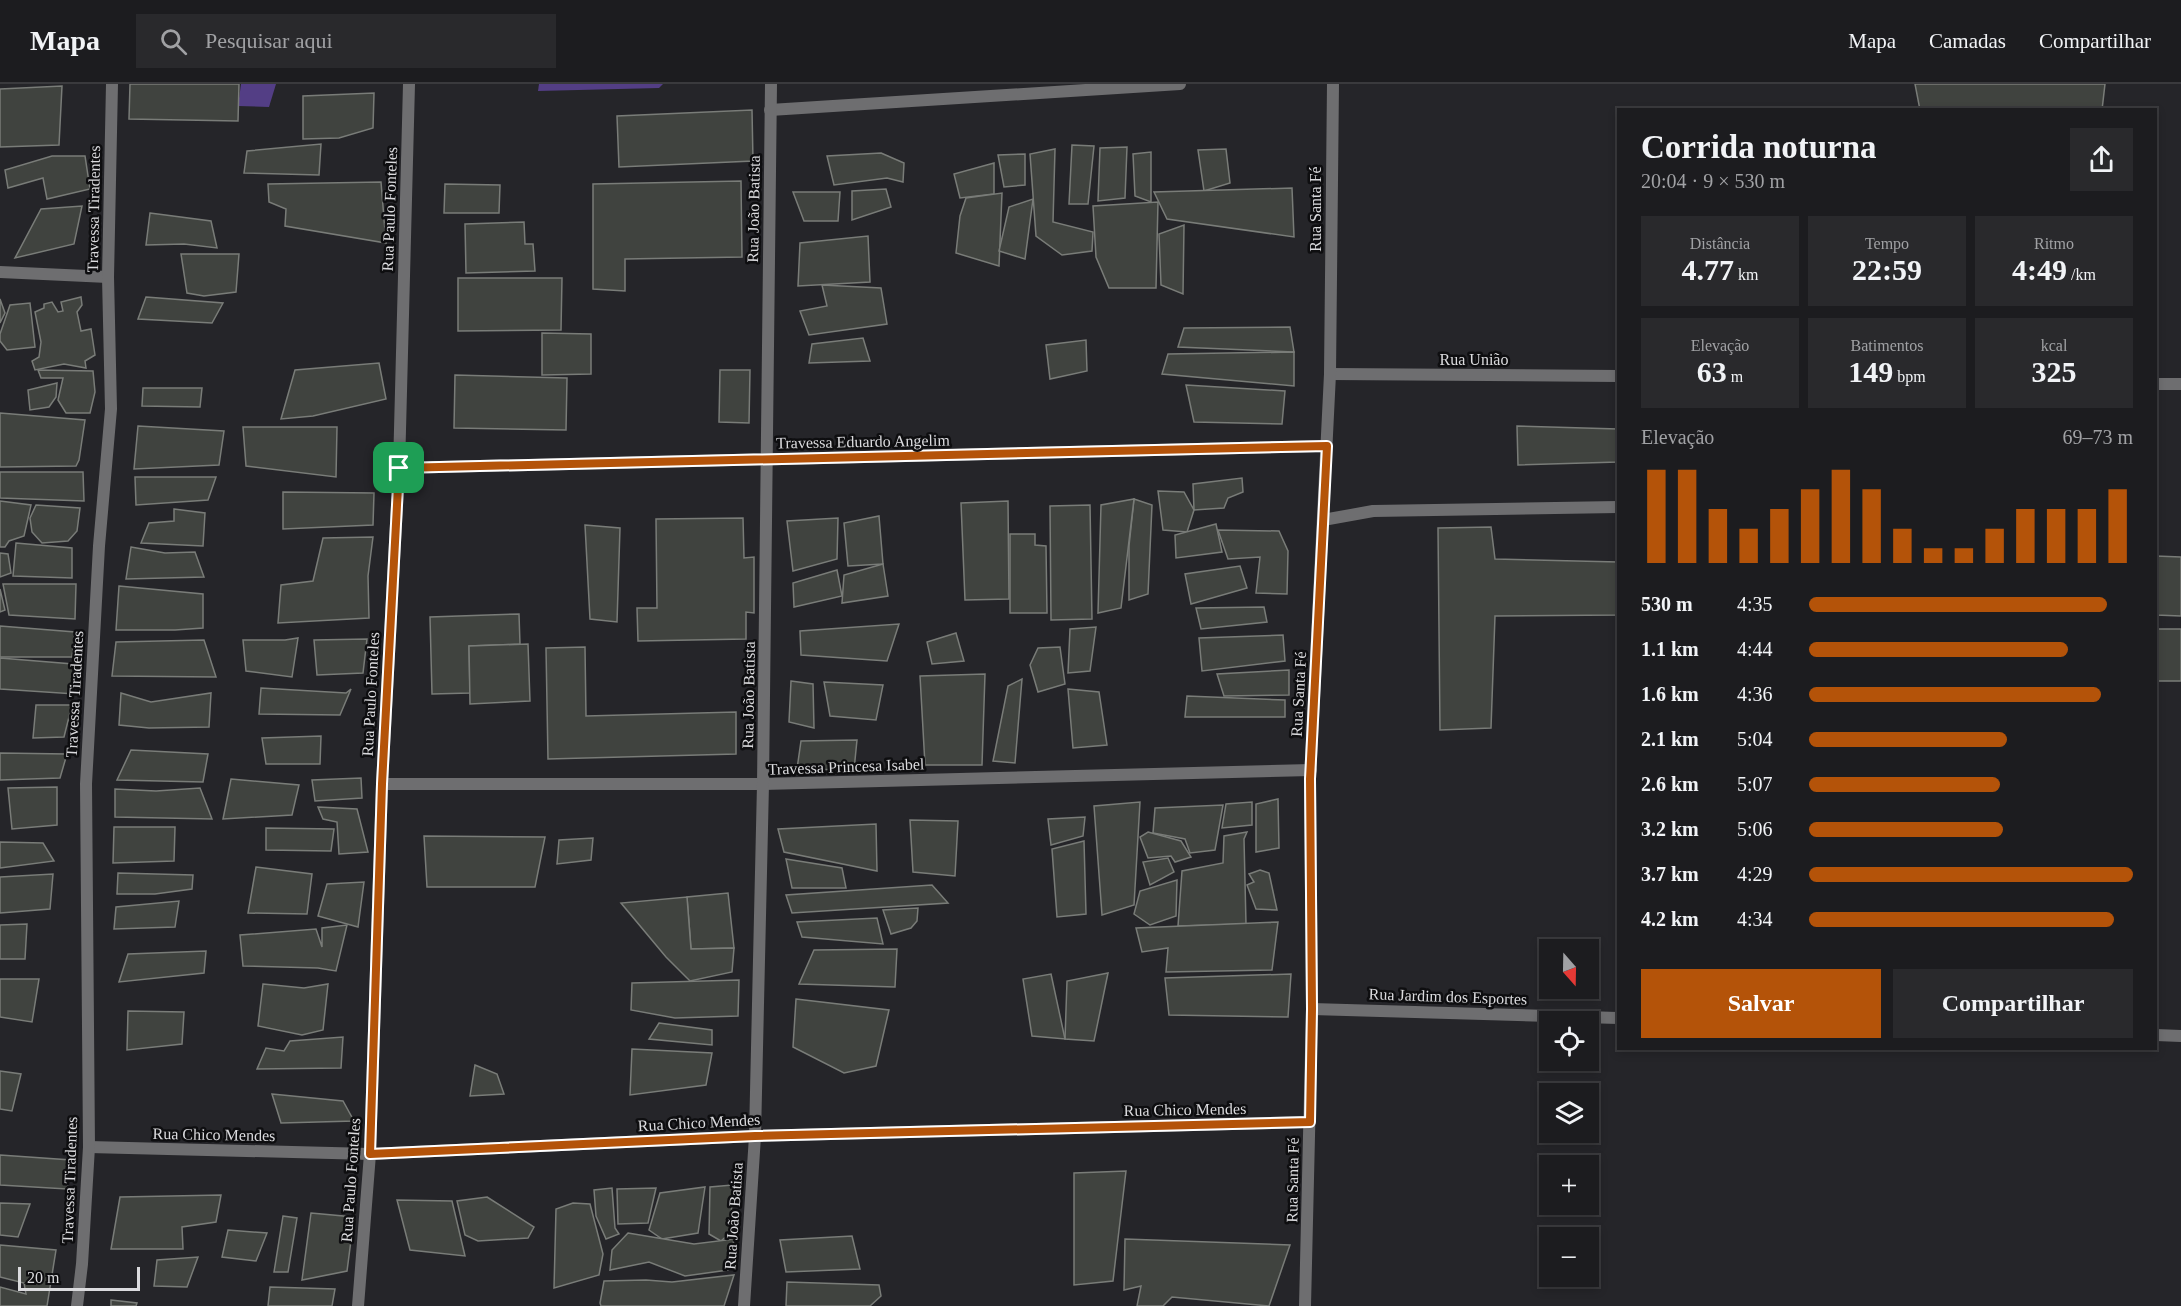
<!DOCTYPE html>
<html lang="pt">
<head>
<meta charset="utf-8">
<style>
	body { margin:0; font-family:Georgia,serif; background:#29292c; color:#f1f3f6; height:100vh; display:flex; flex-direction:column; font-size:22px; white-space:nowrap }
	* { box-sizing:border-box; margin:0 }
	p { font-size:20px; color:#a0a1a4 }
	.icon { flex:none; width:33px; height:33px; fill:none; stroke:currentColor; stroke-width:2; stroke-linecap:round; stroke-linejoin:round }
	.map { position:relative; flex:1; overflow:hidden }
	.details { position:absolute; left:1617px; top:24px; width:540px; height:942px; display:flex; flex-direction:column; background:#1c1c1f; border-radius:0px; box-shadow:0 3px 9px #0003,0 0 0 2px #3a3a3d }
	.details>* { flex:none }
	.needle { width:39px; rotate:160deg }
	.controls { position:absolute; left:1539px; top:855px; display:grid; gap:12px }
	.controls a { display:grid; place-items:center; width:60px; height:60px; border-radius:0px; background:#1c1c1f; box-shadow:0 3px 9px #0003,0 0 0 2px #3a3a3d; font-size:30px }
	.scale { position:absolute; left:18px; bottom:15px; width:122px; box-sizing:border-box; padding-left:6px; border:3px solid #dbdbde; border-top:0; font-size:16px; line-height:21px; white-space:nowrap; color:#dbdbde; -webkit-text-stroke:4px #0e0e10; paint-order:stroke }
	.pin { position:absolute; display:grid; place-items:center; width:51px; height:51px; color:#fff; margin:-26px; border-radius:12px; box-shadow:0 3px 9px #0006 }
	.round { display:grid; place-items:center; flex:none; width:63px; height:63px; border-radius:0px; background:#29292c }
	.summary { display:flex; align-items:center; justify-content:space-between; height:102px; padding:0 24px }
	h1 { font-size:33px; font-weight:700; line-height:45px }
	.stats { display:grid; grid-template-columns:repeat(3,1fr); gap:9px; height:102px; padding:6px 24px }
	.stats div { display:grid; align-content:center; border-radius:0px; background:#29292c; text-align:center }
	.stats b { font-size:30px; font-weight:700 }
	.stats small { font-size:16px; font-weight:400 }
	.stats p { font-size:16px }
	.chart { height:168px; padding:12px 24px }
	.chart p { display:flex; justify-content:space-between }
	.chart svg { width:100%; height:108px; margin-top:6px; stroke:#b45309; stroke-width:6 }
	.cta { display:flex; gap:12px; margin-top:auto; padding:12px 24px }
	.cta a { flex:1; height:69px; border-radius:0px; background:#b45309; color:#fff; font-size:24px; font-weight:700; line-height:69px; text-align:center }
	.cta a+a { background:#29292c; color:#f1f3f6 }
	ul { padding:0 24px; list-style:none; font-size:20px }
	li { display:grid; grid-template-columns:96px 72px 1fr; align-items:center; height:45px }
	li i { height:15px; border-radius:8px; background:#b45309 }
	header { display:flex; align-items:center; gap:36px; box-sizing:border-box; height:84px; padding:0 30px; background:#1c1c1f; border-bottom:2px solid #3a3a3d }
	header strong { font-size:28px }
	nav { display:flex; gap:33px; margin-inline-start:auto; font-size:21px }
	.search { width:420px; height:54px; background:#29292c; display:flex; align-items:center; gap:15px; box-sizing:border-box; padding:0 21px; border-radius:0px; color:#a0a1a4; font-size:22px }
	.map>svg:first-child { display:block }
	.green { fill:#533e85 }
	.building { fill:#40433f; stroke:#797c78; stroke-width:1.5 }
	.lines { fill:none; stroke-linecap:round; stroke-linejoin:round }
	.service { stroke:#6e6e70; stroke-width:12 }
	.minor { stroke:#6e6e70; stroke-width:12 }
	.tertiary { stroke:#6e6e70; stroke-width:12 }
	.route-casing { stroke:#fff; stroke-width:12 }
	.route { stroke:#b45309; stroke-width:8 }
	.labels { text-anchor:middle; stroke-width:5; stroke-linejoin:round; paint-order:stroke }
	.street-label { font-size:16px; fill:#dbdbde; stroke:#0e0e10 }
</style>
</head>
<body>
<header>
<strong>Mapa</strong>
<div class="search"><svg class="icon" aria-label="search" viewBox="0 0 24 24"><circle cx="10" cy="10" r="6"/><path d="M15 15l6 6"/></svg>Pesquisar aqui</div>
<nav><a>Mapa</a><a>Camadas</a><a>Compartilhar</a></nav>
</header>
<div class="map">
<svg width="2181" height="1222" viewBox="0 0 2181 1222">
	<rect width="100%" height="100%" fill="#252529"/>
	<g class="green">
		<polygon points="241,0 276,0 269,23 238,22"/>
		<polygon points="539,0 663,0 659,4 538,7"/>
	</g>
	<g class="building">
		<polygon points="130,0 239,0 238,37 129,35"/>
		<polygon points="1915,0 2105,0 2102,26 1920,26"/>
		<polygon points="62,2 59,61 0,63 0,5"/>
		<polygon points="374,9 373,44 339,54 303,55 303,12"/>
		<polygon points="752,26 753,77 619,83 617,32"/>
		<polygon points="321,60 319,91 244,89 247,67"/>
		<polygon points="1072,61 1094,62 1088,120 1069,120"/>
		<polygon points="1127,63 1125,114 1098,117 1100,64"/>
		<polygon points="1055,65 1053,138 1093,148 1092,167 1062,171 1036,152 1030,70"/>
		<polygon points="1226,65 1230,99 1204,107 1198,66"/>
		<polygon points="1151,68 1151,118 1135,112 1133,70"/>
		<polygon points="881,69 904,79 903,98 887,94 834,101 827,72"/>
		<polygon points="1025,70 1025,101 1004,103 998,71"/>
		<polygon points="52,72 85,72 90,105 47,115 43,94 8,104 5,86"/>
		<polygon points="994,79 994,110 960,114 954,90"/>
		<polygon points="741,97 742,173 625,175 625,207 593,205 593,100"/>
		<polygon points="381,98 386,159 285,142 286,125 269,118 268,100"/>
		<polygon points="445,100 500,101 499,129 444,129"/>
		<polygon points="1292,104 1294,153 1167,135 1154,108"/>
		<polygon points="886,105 891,123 852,136 852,107"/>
		<polygon points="793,108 840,108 838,137 804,137"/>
		<polygon points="1002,109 999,182 956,169 960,132 966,114"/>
		<polygon points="1033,115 1025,175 999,167 1009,123"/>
		<polygon points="1158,118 1156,204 1109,204 1096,173 1093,122"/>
		<polygon points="82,122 74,160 15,174 41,125"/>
		<polygon points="150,129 211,137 217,164 184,160 146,161"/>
		<polygon points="524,138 525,160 533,160 535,187 466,189 465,140"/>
		<polygon points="1184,141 1183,210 1161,201 1159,150"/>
		<polygon points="868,152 870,198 798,202 800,159"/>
		<polygon points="181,170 239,170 236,208 204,212 187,209"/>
		<polygon points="458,194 562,194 561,246 458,247"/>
		<polygon points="822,201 881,204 887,240 809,251 800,227 827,222"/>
		<polygon points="81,213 82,221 77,228 81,247 91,245 95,271 85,277 86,284 64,280 35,286 32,277 39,273 41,258 35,228 44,224 44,220 52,218 58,228 63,227 61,218"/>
		<polygon points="146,213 223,219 212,239 138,235"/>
		<polygon points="0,215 5,229 0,239"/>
		<polygon points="30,219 35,263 7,266 0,257 0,250 10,221"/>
		<polygon points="1290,243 1294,268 1178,263 1184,244"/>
		<polygon points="542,249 591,250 591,290 542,291"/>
		<polygon points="863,254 870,277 809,279 812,260"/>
		<polygon points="1086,256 1087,287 1050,295 1046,261"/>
		<polygon points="1294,268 1294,302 1162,290 1168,270"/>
		<polygon points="379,279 386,315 313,332 281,335 295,286"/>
		<polygon points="38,286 93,287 95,308 90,329 66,329 58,316 63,294 41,294"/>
		<polygon points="720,286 750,286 749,339 719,338"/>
		<polygon points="455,291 567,294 566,346 454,344"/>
		<polygon points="57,299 56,313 49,323 30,326 28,306"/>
		<polygon points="1186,301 1285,307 1282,340 1194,338"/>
		<polygon points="143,304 202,304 200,323 142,322"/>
		<polygon points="0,329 85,336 79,376 76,382 0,383"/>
		<polygon points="138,342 224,347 219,381 134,385"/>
		<polygon points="1517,342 1618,345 1618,378 1518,381"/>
		<polygon points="243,343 337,343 336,393 246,382"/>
		<polygon points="0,388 83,388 84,417 0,414"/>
		<polygon points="135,393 216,393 208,416 136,421"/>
		<polygon points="1242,394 1243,408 1228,414 1224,424 1194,426 1193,400"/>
		<polygon points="1158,407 1184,408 1194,426 1187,448 1163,446"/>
		<polygon points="283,408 374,409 373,441 283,445"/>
		<polygon points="1134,415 1152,421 1148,510 1129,516 1129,462"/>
		<polygon points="1134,415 1121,524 1098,529 1101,421"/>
		<polygon points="0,417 31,421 24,452 9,457 5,463 0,463"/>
		<polygon points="1008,417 1009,515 965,516 961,419"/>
		<polygon points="36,421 80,424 77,447 68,457 42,459 32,448 30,434"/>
		<polygon points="1090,421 1092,535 1051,536 1050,422"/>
		<polygon points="174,425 205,429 203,462 141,459 149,439 174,437"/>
		<polygon points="879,432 883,480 848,482 844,439"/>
		<polygon points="743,434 744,474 754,473 754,529 746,528 746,555 638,557 637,524 657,524 656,435"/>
		<polygon points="838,434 837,475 793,487 787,437"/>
		<polygon points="1216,440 1222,468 1176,474 1175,451"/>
		<polygon points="585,441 620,444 617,538 590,535"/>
		<polygon points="1491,443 1495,475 1618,478 1618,531 1495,532 1491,644 1440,646 1438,444"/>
		<polygon points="1218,446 1279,447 1288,467 1287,510 1256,509 1260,473 1228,475"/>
		<polygon points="1010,450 1035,450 1035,461 1046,462 1047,529 1010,529"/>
		<polygon points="373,453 368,492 369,534 278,539 281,501 313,497 323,454"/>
		<polygon points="16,459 72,464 72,494 13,492"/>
		<polygon points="131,463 165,469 195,468 204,493 126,495"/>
		<polygon points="0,469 8,470 11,489 0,493"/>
		<polygon points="2156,472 2181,473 2181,532 2156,531"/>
		<polygon points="883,480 888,512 842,519 844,491"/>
		<polygon points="1240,482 1247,504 1191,520 1185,490"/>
		<polygon points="837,486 842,512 794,523 793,499"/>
		<polygon points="3,500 76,500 75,535 9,531"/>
		<polygon points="119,502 203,510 203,544 175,546 116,546"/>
		<polygon points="0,505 5,526 0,528"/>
		<polygon points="1264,523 1267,538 1201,545 1196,524"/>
		<polygon points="519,530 520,560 469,562 470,609 432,610 430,533"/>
		<polygon points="899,540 887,577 801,571 800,547"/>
		<polygon points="0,542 75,548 72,573 0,573"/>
		<polygon points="1096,543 1090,587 1068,589 1070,545"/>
		<rect x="2156" y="545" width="25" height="52"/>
		<polygon points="956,549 964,577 932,580 927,558"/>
		<polygon points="1283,551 1285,577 1202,587 1199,554"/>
		<polygon points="298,554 292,593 246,587 243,556 285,556"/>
		<polygon points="367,555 363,589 317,591 314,556"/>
		<polygon points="204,556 216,593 112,592 116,558"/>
		<polygon points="528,560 530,617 470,620 469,562"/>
		<polygon points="585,563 586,632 736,628 736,670 548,675 546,564"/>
		<polygon points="1060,563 1065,600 1038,608 1030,581 1038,564"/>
		<polygon points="0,574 73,580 75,610 0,605"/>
		<polygon points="1289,586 1289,611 1224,612 1217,590"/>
		<polygon points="985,590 982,681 925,681 920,592"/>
		<polygon points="1022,595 1015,679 993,677 1008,602"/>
		<polygon points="791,597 813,600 814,644 789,638"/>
		<polygon points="824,598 883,601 876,636 830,632"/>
		<polygon points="261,604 346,609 351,605 340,631 259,630"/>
		<polygon points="1068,605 1099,608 1107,661 1073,664"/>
		<polygon points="121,609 151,618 211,609 209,643 149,644 119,641"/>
		<polygon points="1187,612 1285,616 1285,633 1185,633"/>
		<polygon points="36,621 72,621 64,653 33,654"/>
		<polygon points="321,652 320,680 266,680 262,654"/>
		<polygon points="857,656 854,686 797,685 801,657"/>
		<polygon points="131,666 208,670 203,698 117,696"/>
		<polygon points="0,669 67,670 60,694 0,696"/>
		<polygon points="361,694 362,714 315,717 312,696"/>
		<polygon points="231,695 299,701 292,731 223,735"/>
		<polygon points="57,703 57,741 12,745 8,704"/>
		<polygon points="200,704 212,735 115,733 115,705 156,707"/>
		<polygon points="1278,715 1279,764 1256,768 1256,720"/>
		<polygon points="1140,718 1134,821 1102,831 1094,722"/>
		<polygon points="1252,718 1252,741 1222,744 1226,720"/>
		<polygon points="1223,721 1215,766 1190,769 1185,755 1153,749 1155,724"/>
		<polygon points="318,723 357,725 368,768 339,770 337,738 323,735"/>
		<polygon points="1085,733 1083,752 1051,761 1048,735"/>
		<polygon points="910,736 958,737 955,792 913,788"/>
		<polygon points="876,740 877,787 784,768 778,745"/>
		<polygon points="114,743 175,743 174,777 113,779"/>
		<polygon points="266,744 334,745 331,767 266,766"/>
		<polygon points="1148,748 1181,757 1191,773 1175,778 1171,772 1148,774 1140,753"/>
		<polygon points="1247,748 1244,755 1246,840 1178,842 1182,787 1223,779 1224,752"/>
		<polygon points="424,752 545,753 535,803 427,803"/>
		<polygon points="593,754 591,776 557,780 559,756"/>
		<polygon points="1084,757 1086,830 1057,833 1052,765"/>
		<polygon points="0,758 43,759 54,777 0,784"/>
		<polygon points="1168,774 1174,788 1150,801 1143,778"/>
		<polygon points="786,775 842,784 846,804 792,804"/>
		<polygon points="256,783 312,790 307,830 248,829"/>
		<polygon points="1260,786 1269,789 1277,826 1256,825 1247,801 1254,798 1249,790"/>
		<polygon points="118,789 193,791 192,805 155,810 117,810"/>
		<polygon points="53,790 50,825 0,829 0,793"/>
		<polygon points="1177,796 1176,832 1150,841 1134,830 1140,807"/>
		<polygon points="364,798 358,843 318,832 327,800"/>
		<polygon points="932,801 948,819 792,829 786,811"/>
		<polygon points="728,809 734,864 691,865 687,813"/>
		<polygon points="687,813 691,865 734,864 732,888 690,897 666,873 621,819"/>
		<polygon points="179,817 175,843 114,845 116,823"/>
		<polygon points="918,824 917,837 911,844 891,850 883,826"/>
		<polygon points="877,834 883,860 802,853 797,838"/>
		<polygon points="1278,838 1272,886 1166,888 1168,864 1142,868 1136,844"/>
		<polygon points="27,840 25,875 0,875 0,841"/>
		<polygon points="347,841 336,887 318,884 243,882 240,851 316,845 322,863 322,844"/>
		<polygon points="897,865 895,903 799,900 814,866"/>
		<polygon points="206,867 204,889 119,898 128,870"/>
		<polygon points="1108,889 1094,957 1065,955 1067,897"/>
		<polygon points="1051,890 1065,955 1032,952 1023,895"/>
		<polygon points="1291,890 1288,933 1169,931 1165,894"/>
		<polygon points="0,895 39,895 32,938 0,933"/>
		<polygon points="739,896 738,932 675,934 631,926 632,899"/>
		<polygon points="263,900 304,904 328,900 323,946 302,951 258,942"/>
		<polygon points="796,915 889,926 876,982 844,989 793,963"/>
		<polygon points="128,927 184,928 182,960 127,966"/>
		<polygon points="659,939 712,946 712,961 649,955"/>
		<polygon points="343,953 341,984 257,985 266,964 284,967 290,957"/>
		<polygon points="632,965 712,969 706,1001 630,1011"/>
		<polygon points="475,981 497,990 504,1010 470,1012"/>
		<polygon points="0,987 21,990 12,1027 0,1025"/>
		<polygon points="272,1010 343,1017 354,1037 281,1039"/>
		<polygon points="0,1071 71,1076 67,1105 0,1101"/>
		<polygon points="1126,1087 1113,1197 1074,1201 1074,1089"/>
		<polygon points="732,1101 731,1148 721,1157 709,1150 710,1103"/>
		<polygon points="705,1103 698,1149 662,1155 649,1146 660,1109"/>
		<polygon points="612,1104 615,1144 619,1150 606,1155 596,1132 594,1106"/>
		<polygon points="656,1104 648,1139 618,1140 617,1105"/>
		<polygon points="221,1111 216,1138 182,1143 183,1165 111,1165 120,1113"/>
		<polygon points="487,1113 534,1143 528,1154 478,1157 465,1151 457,1117"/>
		<polygon points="397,1116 452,1117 465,1172 410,1166"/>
		<polygon points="0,1119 30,1120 18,1153 0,1151"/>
		<polygon points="573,1119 590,1120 603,1170 599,1191 554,1204 556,1125"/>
		<polygon points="311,1129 354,1133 347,1187 302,1196"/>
		<polygon points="283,1132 297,1134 288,1188 274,1188"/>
		<polygon points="228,1146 267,1149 256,1177 222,1173"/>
		<polygon points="628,1149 694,1160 734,1155 728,1186 685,1192 649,1178 610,1186 612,1166"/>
		<polygon points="852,1152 860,1185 786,1188 780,1156"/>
		<polygon points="1125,1155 1290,1161 1269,1222 1172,1213 1163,1222 1137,1222 1141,1202 1124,1206"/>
		<polygon points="0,1161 56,1166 47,1222 0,1222 0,1203 26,1210 24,1199 0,1193"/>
		<polygon points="198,1173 187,1203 154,1202 157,1176"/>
		<polygon points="734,1191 724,1222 601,1222 600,1219 604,1197 646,1196 672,1198"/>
		<polygon points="787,1198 879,1201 881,1212 870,1222 786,1222"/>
		<polygon points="270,1203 335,1205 332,1222 268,1222"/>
		<polygon points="111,1216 137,1219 136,1222 111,1222"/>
	</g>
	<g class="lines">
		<g class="service">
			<polyline points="770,26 1180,0"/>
			<polyline points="1323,436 1373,427 1618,423"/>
		</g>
		<g class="minor">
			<polyline points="0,188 108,193"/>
			<polyline points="1330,290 1618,292"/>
			<polyline points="2156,300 2181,300"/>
			<polyline points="399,384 1327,362"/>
			<polyline points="382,700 763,700 1311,686"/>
			<polyline points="1312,925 1618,934"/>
			<polyline points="2156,951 2181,952"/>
			<polyline points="89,1063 370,1070 755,1052 1309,1038"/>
			<polyline points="77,1222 82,1180 89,1063 86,700 99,462 111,325 108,193 112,0"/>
			<polyline points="358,1222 370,1070 382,700 399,384 409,0"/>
			<polyline points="744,1222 755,1052 763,700 771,0"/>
		</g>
		<polyline class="tertiary" points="1305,1222 1312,925 1310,695 1330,290 1333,0"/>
	</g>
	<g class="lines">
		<defs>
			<polygon id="route" points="1327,362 1310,695 1312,925 1310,1038 755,1052 370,1070 382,700 399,384"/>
		</defs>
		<use href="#route" class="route-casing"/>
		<use href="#route" class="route"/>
	</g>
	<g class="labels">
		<g class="street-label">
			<text transform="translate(93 125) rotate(-89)" y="6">Travessa Tiradentes</text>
			<text transform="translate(389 125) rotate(-88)" y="6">Rua Paulo Fonteles</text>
			<text transform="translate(753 125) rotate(-89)" y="6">Rua João Batista</text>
			<text transform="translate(1315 125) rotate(-90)" y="6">Rua Santa Fé</text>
			<text x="1474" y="281">Rua União</text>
			<text transform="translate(863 357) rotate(-1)" y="6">Travessa Eduardo Angelim</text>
			<text transform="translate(74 610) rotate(-87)" y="6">Travessa Tiradentes</text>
			<text transform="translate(370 610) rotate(-87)" y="6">Rua Paulo Fonteles</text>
			<text transform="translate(1298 610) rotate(-87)" y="6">Rua Santa Fé</text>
			<text transform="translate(748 611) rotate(-89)" y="6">Rua João Batista</text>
			<text transform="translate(846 682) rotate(-2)" y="6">Travessa Princesa Isabel</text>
			<text transform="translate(1448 912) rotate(2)" y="6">Rua Jardim dos Esportes</text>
			<text transform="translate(1185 1025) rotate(-1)" y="6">Rua Chico Mendes</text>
			<text transform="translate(699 1038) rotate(-3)" y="6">Rua Chico Mendes</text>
			<text transform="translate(214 1050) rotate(1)" y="6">Rua Chico Mendes</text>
			<text transform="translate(69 1096) rotate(-88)" y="6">Travessa Tiradentes</text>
			<text transform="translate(350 1096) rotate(-86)" y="6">Rua Paulo Fonteles</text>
			<text transform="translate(1292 1096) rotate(-89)" y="6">Rua Santa Fé</text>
			<text transform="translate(733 1132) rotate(-86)" y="6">Rua João Batista</text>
		</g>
	</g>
</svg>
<div class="controls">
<a><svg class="needle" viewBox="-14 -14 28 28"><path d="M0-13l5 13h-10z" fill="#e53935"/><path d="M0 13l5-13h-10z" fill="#a0a1a4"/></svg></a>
<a><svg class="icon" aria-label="locate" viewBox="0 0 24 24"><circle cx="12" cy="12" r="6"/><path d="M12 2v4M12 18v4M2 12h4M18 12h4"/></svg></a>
<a><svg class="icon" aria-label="layers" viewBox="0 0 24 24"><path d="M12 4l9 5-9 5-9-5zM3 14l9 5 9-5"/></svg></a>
<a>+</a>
<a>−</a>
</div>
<div class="scale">20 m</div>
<div class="pin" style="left:399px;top:384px;background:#1e9e55"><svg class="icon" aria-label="arrive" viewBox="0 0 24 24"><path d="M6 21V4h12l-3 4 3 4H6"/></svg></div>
<section class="details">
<div class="summary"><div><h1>Corrida noturna</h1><p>20:04 · 9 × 530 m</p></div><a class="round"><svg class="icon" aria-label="share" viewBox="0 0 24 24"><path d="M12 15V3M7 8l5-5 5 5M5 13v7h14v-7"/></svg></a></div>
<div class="stats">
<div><p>Distância</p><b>4.77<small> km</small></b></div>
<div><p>Tempo</p><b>22:59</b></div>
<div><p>Ritmo</p><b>4:49<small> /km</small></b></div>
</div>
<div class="stats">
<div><p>Elevação</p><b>63<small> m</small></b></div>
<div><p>Batimentos</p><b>149<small> bpm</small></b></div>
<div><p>kcal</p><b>325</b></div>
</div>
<div class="chart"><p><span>Elevação</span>69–73 m</p>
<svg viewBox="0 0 160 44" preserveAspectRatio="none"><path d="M5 44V6M15 44V6M25 44V22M35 44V30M45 44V22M55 44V14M65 44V6M75 44V14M85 44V30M95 44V38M105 44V38M115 44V30M125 44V22M135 44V22M145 44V22M155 44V14"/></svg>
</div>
<ul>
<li><b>530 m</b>4:35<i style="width:92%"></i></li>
<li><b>1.1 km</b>4:44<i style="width:80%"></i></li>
<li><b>1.6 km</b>4:36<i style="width:90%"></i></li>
<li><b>2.1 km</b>5:04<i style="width:61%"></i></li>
<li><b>2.6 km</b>5:07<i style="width:59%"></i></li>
<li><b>3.2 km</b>5:06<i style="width:60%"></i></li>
<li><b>3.7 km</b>4:29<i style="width:100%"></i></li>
<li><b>4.2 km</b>4:34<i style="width:94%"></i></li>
</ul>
<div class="cta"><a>Salvar</a><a>Compartilhar</a></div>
</section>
</div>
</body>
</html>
